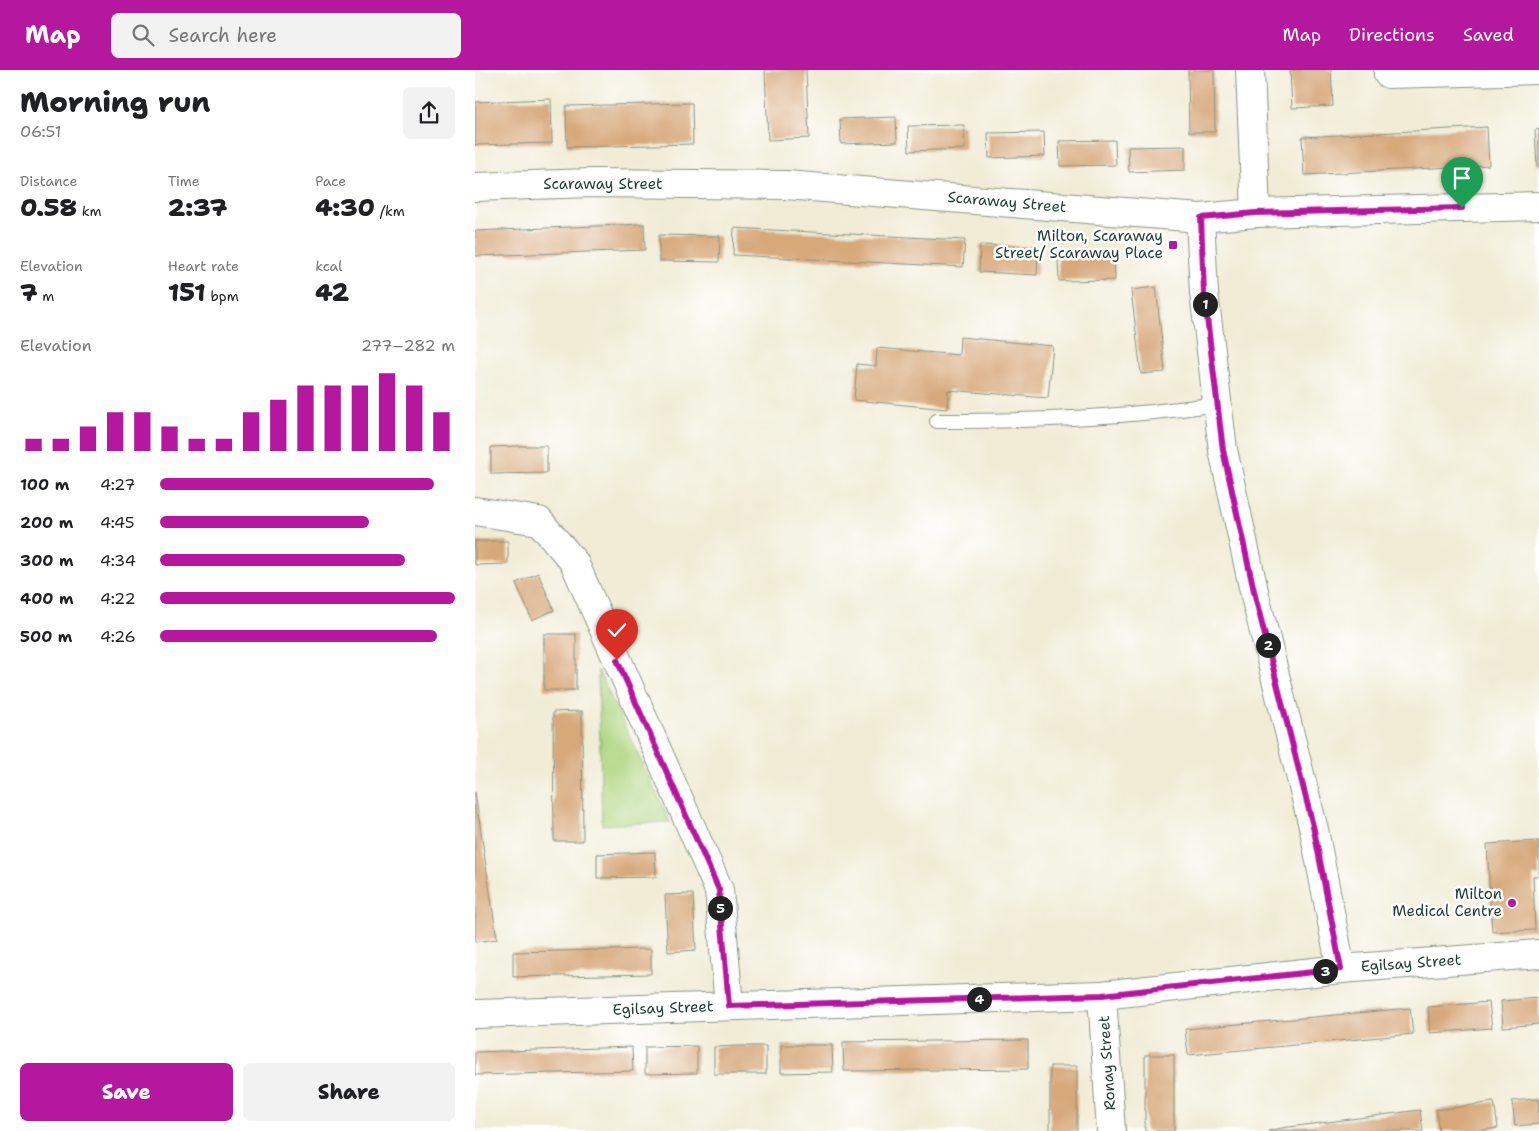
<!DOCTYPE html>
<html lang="en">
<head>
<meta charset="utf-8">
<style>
	body { margin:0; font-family:"Shantell Sans",sans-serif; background:#f2f2f2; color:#202124; height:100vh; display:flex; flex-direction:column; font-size:19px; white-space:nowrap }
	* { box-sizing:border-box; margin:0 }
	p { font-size:16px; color:#757577 }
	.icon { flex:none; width:28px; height:28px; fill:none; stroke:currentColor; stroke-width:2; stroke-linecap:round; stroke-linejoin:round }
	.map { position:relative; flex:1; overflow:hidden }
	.details { display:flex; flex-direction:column; background:#fff; width:475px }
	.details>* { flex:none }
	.pin { position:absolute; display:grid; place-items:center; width:42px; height:42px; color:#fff; margin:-51px -21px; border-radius:50% 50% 50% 0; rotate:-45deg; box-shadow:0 0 5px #0007 }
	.pin .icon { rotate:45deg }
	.km { position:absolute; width:25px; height:25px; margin:-12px; border-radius:50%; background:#222; color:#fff; font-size:14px; line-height:25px; text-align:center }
	.round { display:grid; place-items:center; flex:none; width:52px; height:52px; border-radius:8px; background:#f2f2f2 }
	.summary { display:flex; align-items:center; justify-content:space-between; height:85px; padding:0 20px }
	h1 { font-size:28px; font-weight:800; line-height:38px }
	.metrics { display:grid; grid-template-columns:repeat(3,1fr); gap:8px; height:85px; padding:5px 20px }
	.metrics div { display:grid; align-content:center }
	.metrics b { font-size:25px; font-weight:800 }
	.metrics small { font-size:14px; font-weight:400 }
	.metrics p { font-size:14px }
	.chart { height:140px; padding:10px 20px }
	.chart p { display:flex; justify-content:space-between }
	.chart svg { width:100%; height:90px; margin-top:5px; stroke:#b5179e; stroke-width:6 }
	.button { display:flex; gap:10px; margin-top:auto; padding:10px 20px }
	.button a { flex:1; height:58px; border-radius:8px; background:#b5179e; color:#fff; font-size:20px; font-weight:800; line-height:58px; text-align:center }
	.button a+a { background:#f2f2f2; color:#202124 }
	ul { padding:0 20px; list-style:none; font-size:16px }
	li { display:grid; grid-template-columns:80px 60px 1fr; align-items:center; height:38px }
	li i { height:12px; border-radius:6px; background:#b5179e }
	header { display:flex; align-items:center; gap:30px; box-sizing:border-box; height:70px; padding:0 25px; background:#b5179e; color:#fff }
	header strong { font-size:24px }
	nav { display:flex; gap:28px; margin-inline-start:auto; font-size:18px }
	.search { width:350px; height:45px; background:#f2f2f2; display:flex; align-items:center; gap:12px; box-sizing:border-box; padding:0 18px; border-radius:8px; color:#757577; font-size:19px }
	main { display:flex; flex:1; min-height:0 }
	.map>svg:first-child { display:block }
	.green { fill:#aed47e; stroke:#668859 }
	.building { fill:#d7a87a }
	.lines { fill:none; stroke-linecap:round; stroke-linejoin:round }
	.lane-casing { stroke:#889485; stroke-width:16 }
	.street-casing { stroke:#889485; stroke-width:30 }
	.lane { stroke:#fff; stroke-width:14 }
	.street { stroke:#fff; stroke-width:28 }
	.route-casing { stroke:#fff; stroke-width:10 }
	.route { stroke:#b5179e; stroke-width:6 }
	.poi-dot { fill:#b5179e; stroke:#fff; stroke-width:2 }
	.labels { text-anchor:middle; stroke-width:5; stroke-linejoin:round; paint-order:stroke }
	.street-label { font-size:15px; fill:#1f3d34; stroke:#fff }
	.poi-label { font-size:15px; fill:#1f3d34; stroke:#fff; text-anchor:end }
</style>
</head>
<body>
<header>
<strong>Map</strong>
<div class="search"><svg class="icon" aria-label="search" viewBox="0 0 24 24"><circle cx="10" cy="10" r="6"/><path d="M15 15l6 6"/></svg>Search here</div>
<nav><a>Map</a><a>Directions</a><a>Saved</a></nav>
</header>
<main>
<section class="details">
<div class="summary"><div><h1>Morning run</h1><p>06:51</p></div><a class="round"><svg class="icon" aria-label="share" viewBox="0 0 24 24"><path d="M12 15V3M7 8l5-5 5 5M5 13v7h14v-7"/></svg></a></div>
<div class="metrics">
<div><p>Distance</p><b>0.58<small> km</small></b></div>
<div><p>Time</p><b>2:37</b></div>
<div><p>Pace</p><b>4:30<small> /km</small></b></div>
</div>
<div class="metrics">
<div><p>Elevation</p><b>7<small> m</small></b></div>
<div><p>Heart rate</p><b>151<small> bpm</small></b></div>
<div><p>kcal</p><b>42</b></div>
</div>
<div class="chart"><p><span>Elevation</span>277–282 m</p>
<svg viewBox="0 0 160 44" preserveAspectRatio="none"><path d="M5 44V38M15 44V38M25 44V32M35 44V25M45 44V25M55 44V32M65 44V38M75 44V38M85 44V25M95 44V19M105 44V12M115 44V12M125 44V12M135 44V6M145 44V12M155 44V25"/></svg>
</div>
<ul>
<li><b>100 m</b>4:27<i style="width:93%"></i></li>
<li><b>200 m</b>4:45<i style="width:71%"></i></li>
<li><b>300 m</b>4:34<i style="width:83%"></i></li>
<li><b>400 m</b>4:22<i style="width:100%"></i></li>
<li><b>500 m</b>4:26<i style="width:94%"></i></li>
</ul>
<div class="button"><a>Save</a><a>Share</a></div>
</section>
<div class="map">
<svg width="1064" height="1061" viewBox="0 0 1064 1061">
	<rect width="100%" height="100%" fill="#fff"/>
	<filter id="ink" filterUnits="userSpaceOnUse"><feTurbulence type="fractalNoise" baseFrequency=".02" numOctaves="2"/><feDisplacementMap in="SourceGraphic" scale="10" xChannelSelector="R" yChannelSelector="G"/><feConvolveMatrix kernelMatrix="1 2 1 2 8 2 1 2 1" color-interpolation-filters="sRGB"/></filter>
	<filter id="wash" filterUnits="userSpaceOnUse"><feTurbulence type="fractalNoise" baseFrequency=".0096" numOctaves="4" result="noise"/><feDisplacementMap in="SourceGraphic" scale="20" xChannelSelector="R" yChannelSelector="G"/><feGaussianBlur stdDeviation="1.12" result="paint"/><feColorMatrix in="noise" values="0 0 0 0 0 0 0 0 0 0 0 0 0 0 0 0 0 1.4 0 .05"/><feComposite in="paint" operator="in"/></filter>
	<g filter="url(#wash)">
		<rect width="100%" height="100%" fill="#f0ecd6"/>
		<polygon class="green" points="123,600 195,752 127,755"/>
		<g id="blocks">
			<g class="building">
				<polygon points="290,0 331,0 334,68 293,70"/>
				<polygon points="713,0 739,0 740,62 714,62"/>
				<polygon points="815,0 856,0 858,36 817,38"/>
				<polygon points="76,29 77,73 0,75 0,32"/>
				<polygon points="217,33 218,74 92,77 91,36"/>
				<polygon points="421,47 422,72 366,74 365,49"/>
				<polygon points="489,55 490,79 434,81 433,56"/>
				<polygon points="1012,57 1014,95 829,105 827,67"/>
				<polygon points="1064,59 1064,97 1062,97 1060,60"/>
				<polygon points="569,62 570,86 514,88 513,63"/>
				<polygon points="640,70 641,95 585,96 584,71"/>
				<polygon points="710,76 710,100 654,102 653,77"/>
				<polygon points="169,154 170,180 0,186 0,161"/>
				<polygon points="259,158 490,170 488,197 258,185"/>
				<polygon points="184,165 245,166 244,192 184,191"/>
				<polygon points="505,175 563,177 562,205 504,202"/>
				<polygon points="639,188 640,210 584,211 583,189"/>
				<polygon points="681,217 690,302 666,304 656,220"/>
				<polygon points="485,267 578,276 573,328 473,320 472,339 379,330 382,294 401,296 402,278 484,285"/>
				<polygon points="44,376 72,376 72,403 16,404 16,377"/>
				<polygon points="0,471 33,471 33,494 0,495"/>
				<polygon points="63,503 79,540 57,550 41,513"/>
				<rect x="69" y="564" width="32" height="56"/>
				<polygon points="107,641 108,771 79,771 78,642"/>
				<polygon points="0,722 22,869 0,872"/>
				<polygon points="1064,771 1064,806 1058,806 1060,860 1017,862 1012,774"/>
				<polygon points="180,782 181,807 122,808 122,784"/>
				<polygon points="218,824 221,880 193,882 190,825"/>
				<polygon points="176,879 176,904 38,907 38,882"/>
				<polygon points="1064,928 1064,954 1028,957 1026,931"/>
				<polygon points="1014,932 1017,958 955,963 953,937"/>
				<polygon points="935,938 938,964 713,985 710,959"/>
				<polygon points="553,970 553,999 369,1001 368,972"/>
				<polygon points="306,975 357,975 358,1002 306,1003"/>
				<polygon points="222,976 222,1003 170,1004 170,977"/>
				<polygon points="265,976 291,976 291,1004 239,1004 239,977"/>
				<polygon points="157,977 158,1001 0,1005 0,982"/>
				<rect x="670" y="985" width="29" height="76"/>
				<rect x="575" y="996" width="27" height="65"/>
				<polygon points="1060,1029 1064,1029 1064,1054 1040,1056 1037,1031"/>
				<polygon points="1019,1032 1023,1058 1000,1061 964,1061 961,1040"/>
				<polygon points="945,1040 948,1061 793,1061 807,1058"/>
			</g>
		</g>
	</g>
	<g filter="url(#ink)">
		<use href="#blocks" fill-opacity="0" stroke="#889485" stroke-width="1"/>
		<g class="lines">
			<defs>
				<path id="lane" d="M462 351C556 351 650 348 742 334"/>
				<g id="street">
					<polyline points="775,0 781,143"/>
					<polyline points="913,0 913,4 1064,0"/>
					<polyline points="0,117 116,113 311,115 725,148 781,143 1064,136"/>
					<polyline points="725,148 729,223 748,380 781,530 839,760 866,899"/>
					<polyline points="0,441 64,451 99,492 244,820 254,936"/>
					<polyline points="627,925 636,1061"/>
					<polyline points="0,944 627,925 866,899 1064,884"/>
				</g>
			</defs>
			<use href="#lane" class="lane-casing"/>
			<use href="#street" class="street-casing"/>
			<use href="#lane" class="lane"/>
			<use href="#street" class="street"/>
		</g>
	</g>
	<g class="lines" filter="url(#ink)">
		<defs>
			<polyline id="route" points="142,590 244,820 254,936 627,925 866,899 839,760 781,530 748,380 729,223 726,148 780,143 987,138"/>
		</defs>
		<use href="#route" class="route-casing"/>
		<use href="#route" class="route"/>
	</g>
	<g class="poi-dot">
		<rect x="693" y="170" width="10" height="10" rx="2.5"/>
		<circle cx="1037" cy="833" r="5"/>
	</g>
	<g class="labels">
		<g class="street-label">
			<text x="128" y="119">Scaraway Street</text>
			<text transform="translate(532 132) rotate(5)" y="5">Scaraway Street</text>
			<text transform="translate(936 893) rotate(-4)" y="5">Egilsay Street</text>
			<text transform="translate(188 938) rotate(-2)" y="5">Egilsay Street</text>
			<text transform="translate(632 993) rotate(-94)" y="5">Ronay Street</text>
		</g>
		<g class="poi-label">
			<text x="688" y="171">Milton, Scaraway<tspan x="688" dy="17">Street/ Scaraway Place</tspan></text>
			<text x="1027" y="829">Milton<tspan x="1027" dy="17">Medical Centre</tspan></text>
		</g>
	</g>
</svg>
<div class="pin" style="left:987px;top:138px;background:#1e9e55"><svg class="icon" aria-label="arrive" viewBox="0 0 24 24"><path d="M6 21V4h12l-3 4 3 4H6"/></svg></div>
<div class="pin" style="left:142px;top:590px;background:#d93025"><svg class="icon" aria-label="check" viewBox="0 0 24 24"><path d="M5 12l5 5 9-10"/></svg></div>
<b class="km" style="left:730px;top:234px">1</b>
<b class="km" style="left:793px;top:575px">2</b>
<b class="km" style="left:850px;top:901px">3</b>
<b class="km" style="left:504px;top:929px">4</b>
<b class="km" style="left:245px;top:838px">5</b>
</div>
</main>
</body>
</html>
